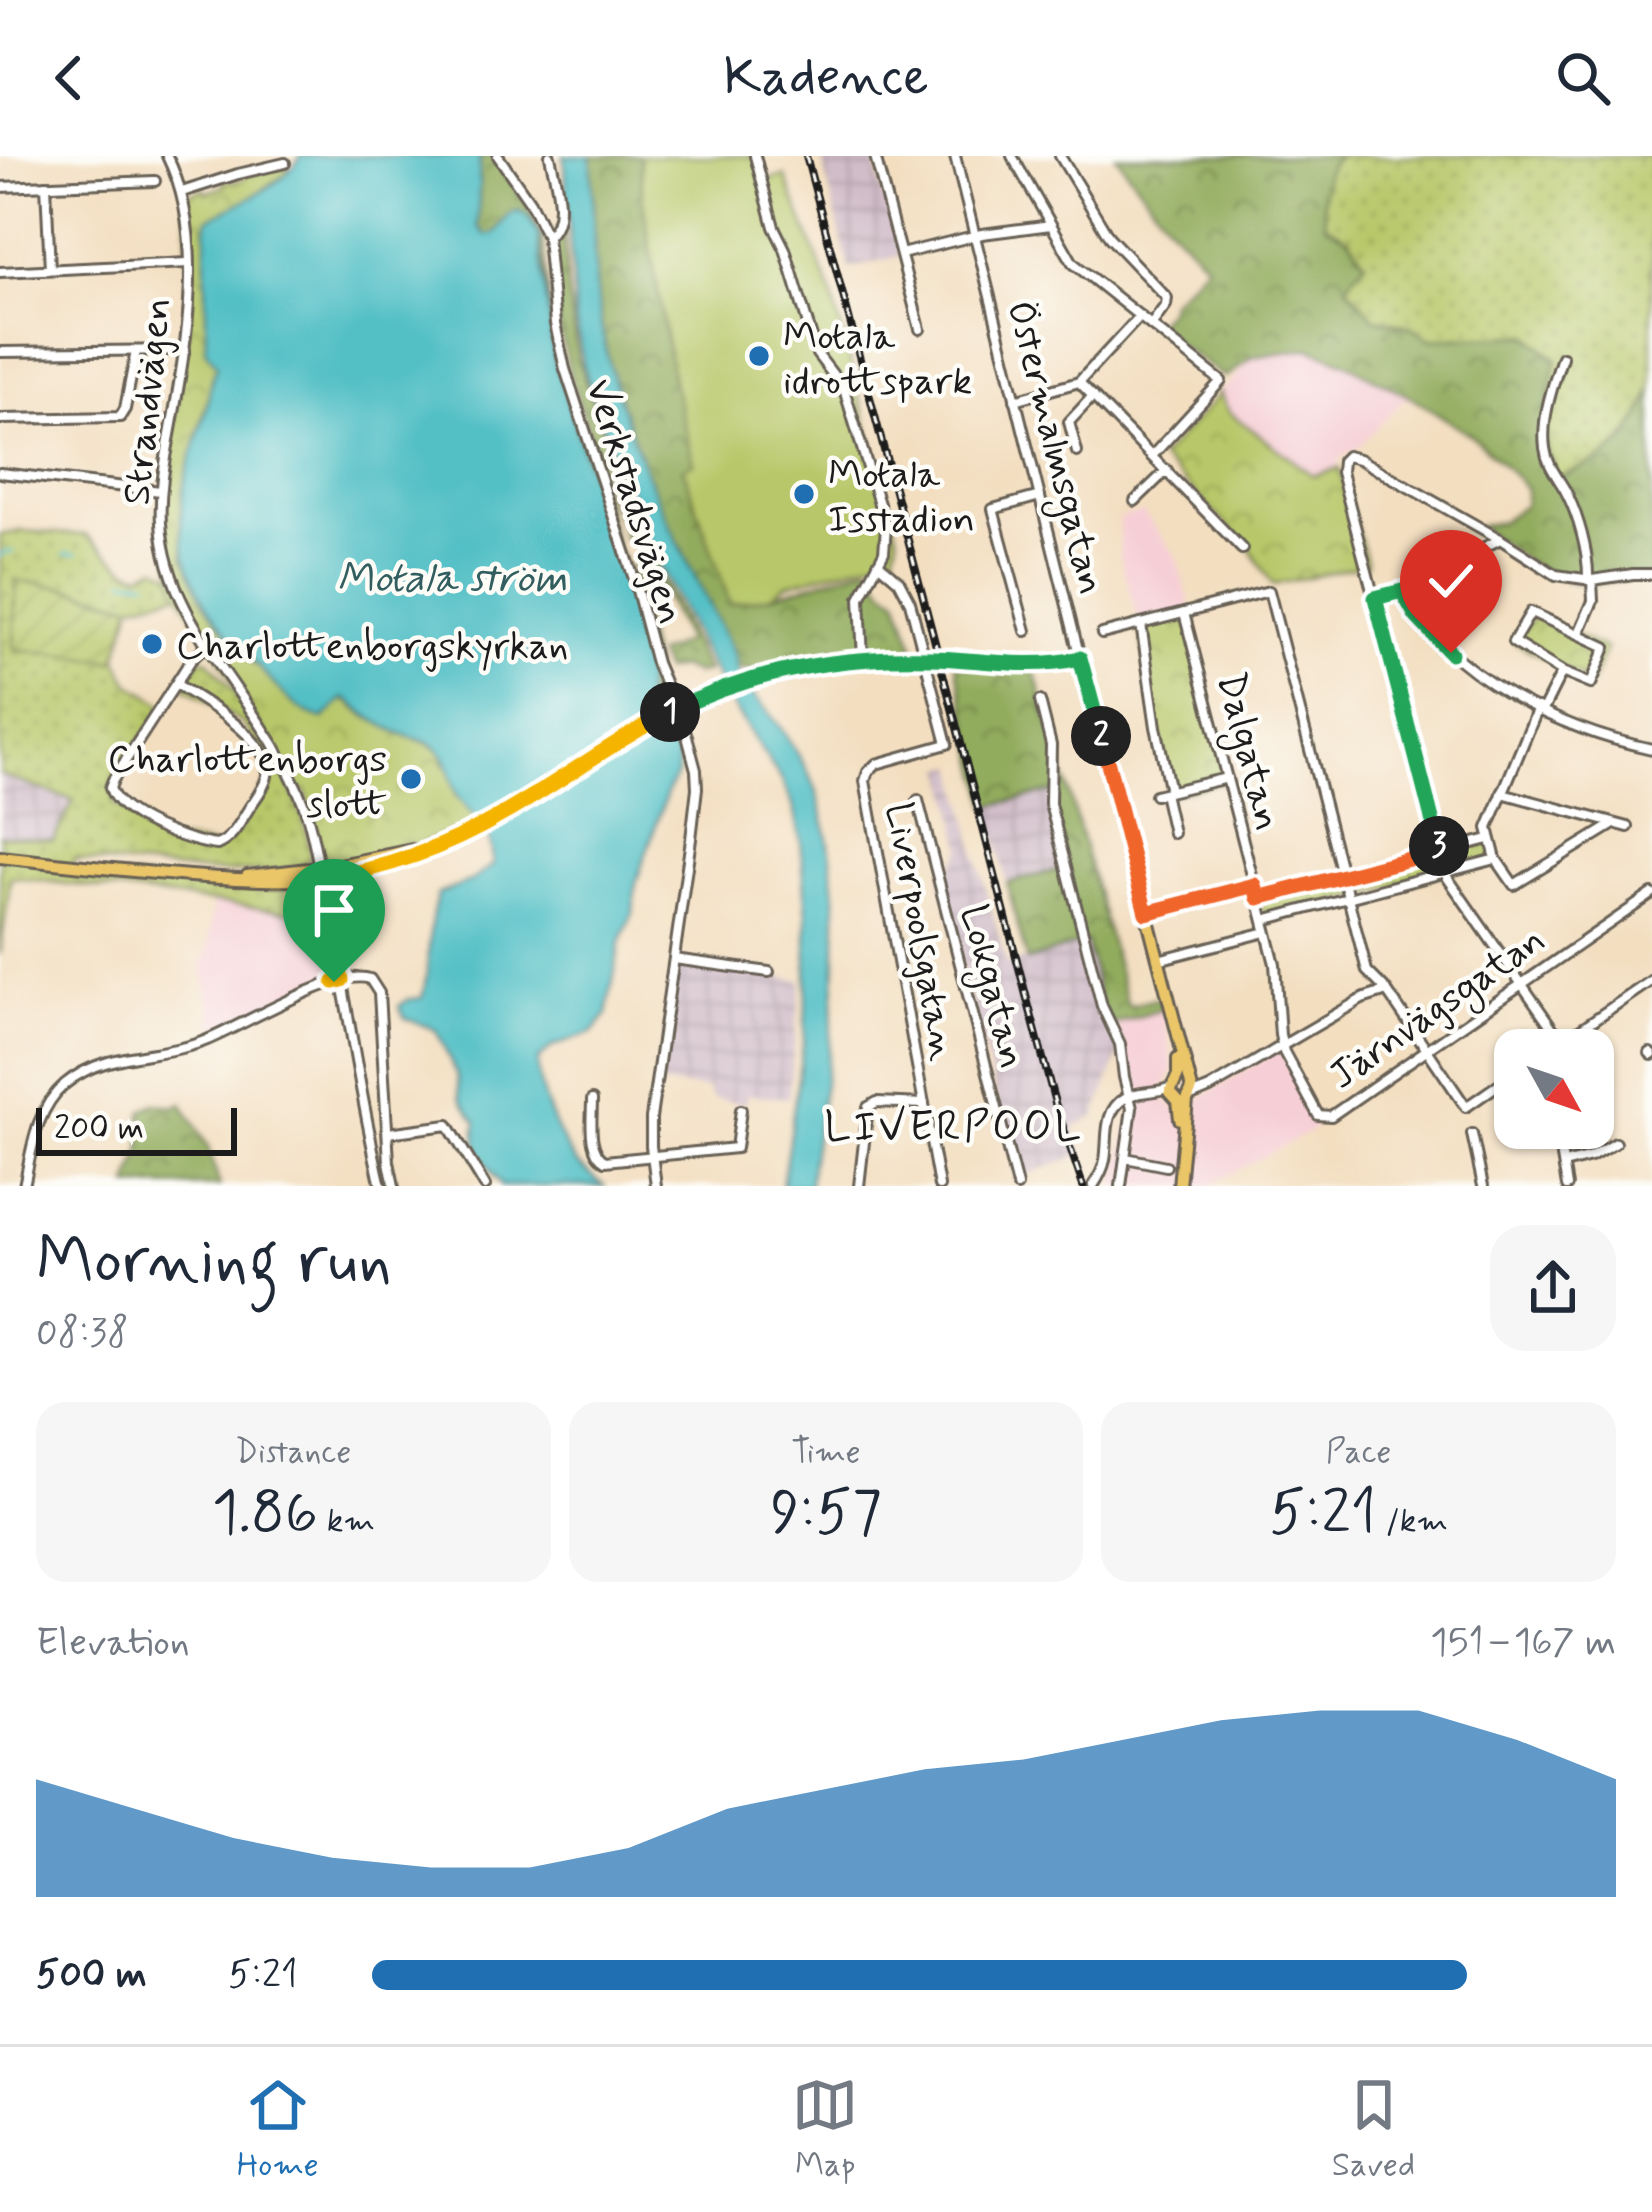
<!DOCTYPE html>
<html lang="en">
<head>
<meta charset="utf-8">
<style>
	body { margin:0; font-family:Mynerve,sans-serif; background:#f6f6f7; color:#1f2937; height:100vh; display:flex; flex-direction:column; font-size:45px; white-space:nowrap }
	* { box-sizing:border-box; margin:0 }
	p { font-size:39px; color:#747a83 }
	.icon { flex:none; width:66px; height:66px; fill:none; stroke:currentColor; stroke-width:2; stroke-linecap:round; stroke-linejoin:round }
	.map { position:relative; height:1030px; overflow:hidden }
	.panel { display:flex; flex-direction:column; background:#fff; flex:1 }
	.panel>* { flex:none }
	.needle { width:78px; rotate:130deg }
	.tools { position:absolute; left:1494px; top:873px; display:grid; gap:24px }
	.tools a { display:grid; place-items:center; width:120px; height:120px; border-radius:24px; background:#fff; box-shadow:0 3px 9px #0004; font-size:60px }
	.scale { position:absolute; left:36px; bottom:30px; width:201px; box-sizing:border-box; padding-left:12px; border:6px solid #1c1c1c; border-top:0; font-size:33px; line-height:42px; white-space:nowrap; color:#1c1c1c; -webkit-text-stroke:9px #fdfcf7; paint-order:stroke }
	.pin { position:absolute; display:grid; place-items:center; width:102px; height:102px; color:#fff; margin:-123px -51px; border-radius:50% 50% 50% 0; rotate:-45deg; box-shadow:0 0 12px #0007 }
	.pin .icon { rotate:45deg }
	.km { position:absolute; width:60px; height:60px; margin:-30px; border-radius:50%; background:#222; color:#fff; font-size:33px; line-height:60px; text-align:center }
	.round { display:grid; place-items:center; flex:none; width:126px; height:126px; border-radius:36px; background:#f6f6f7 }
	.overview { display:flex; align-items:center; justify-content:space-between; height:204px; padding:0 36px }
	h1 { font-size:66px; font-weight:600; line-height:90px }
	.stats { display:grid; grid-template-columns:repeat(3,1fr); gap:18px; height:204px; padding:12px 36px }
	.stats div { display:grid; align-content:center; border-radius:30px; background:#f6f6f7; text-align:center }
	.stats b { font-size:60px; font-weight:600 }
	.stats small { font-size:33px; font-weight:400 }
	.stats p { font-size:33px }
	.chart { height:336px; padding:24px 36px }
	.chart p { display:flex; justify-content:space-between }
	.chart svg { width:100%; height:216px; margin-top:12px; fill:#1f6fb2; opacity:.7 }
	ul { padding:0 36px; list-style:none; font-size:39px }
	li { display:grid; grid-template-columns:192px 144px 1fr; align-items:center; height:90px }
	li i { height:30px; border-radius:15px; background:#1f6fb2 }
	header { display:flex; justify-content:space-between; align-items:center; height:156px; padding:0 36px; background:#fff; font-size:54px; font-weight:600 }
	.tab-bar { display:flex; justify-content:space-around; align-items:center; height:168px; border-top:3px solid #e0e1e3; background:#fff; font-size:33px; color:#747a83 }
	.tab-bar a { display:grid; justify-items:center; gap:6px }
	.tab-bar .current { color:#1f6fb2 }
	.map>svg:first-child { display:block }
	.built { fill:#f6cfd6 }
	.industrial { fill:url(#industrial-grid) }
	.grass { fill:url(#grass-dots); stroke:#6a7242; stroke-width:3 }
	.forest { fill:url(#forest-crowns); stroke:#57643c; stroke-width:3 }
	.park { fill:url(#park-crowns); stroke:#6a7242; stroke-width:3 }
	.garden { fill:url(#garden-furrows); stroke:#6a7242; stroke-width:3 }
	.pitch { fill:#b8c769; stroke:#6a7242; stroke-width:3 }
	.water { fill:#52c0c6; stroke:#376e71; stroke-width:3 }
	.lines { fill:none; stroke-linecap:round; stroke-linejoin:round }
	.stream { stroke:#52c0c6; stroke-width:3 }
	.minor-casing { stroke:#676055; stroke-width:14 }
	.major-casing { stroke:#676055; stroke-width:16 }
	.minor { stroke:#fff; stroke-width:8 }
	.major { stroke:#ebc669; stroke-width:10 }
	.rail-casing { stroke:#1c1c1c; stroke-width:8 }
	.rail { stroke:#fdfcf7; stroke-width:3; stroke-dasharray:9; stroke-linecap:butt }
	.major-bridge-casing { stroke:#676055; stroke-width:16; stroke-linecap:butt }
	.major-bridge { stroke:#ebc669; stroke-width:10 }
	.split-1-casing { stroke:#fff; stroke-width:24 }
	.split-2-casing { stroke:#fff; stroke-width:24 }
	.split-3-casing { stroke:#fff; stroke-width:24 }
	.split-4-casing { stroke:#fff; stroke-width:24 }
	.split-1 { stroke:#f5b400; stroke-width:15 }
	.split-2 { stroke:#22a559; stroke-width:15 }
	.split-3 { stroke:#f0652b; stroke-width:15 }
	.split-4 { stroke:#22a559; stroke-width:15 }
	.poi-dot { fill:#1f6fb2; stroke:#fdfcf7; stroke-width:4.5 }
	.labels { text-anchor:middle; stroke-width:9; stroke-linejoin:round; paint-order:stroke }
	.poi-label { font-size:39px; fill:#1c1c1c; stroke:#fdfcf7; text-anchor:start }
	.street-label { font-size:39px; fill:#1c1c1c; stroke:#fdfcf7 }
	.water-label { font-size:42px; font-style:italic; fill:#325e60; stroke:#fdfcf7 }
	.neighbourhood-label { font-size:42px; letter-spacing:3px; fill:#1c1c1c; stroke:#fdfcf7 }
</style>
</head>
<body>
<header><svg class="icon" aria-label="back" viewBox="0 0 24 24"><path d="M15 5l-7 7 7 7"/></svg>Kadence<svg class="icon" aria-label="search" viewBox="0 0 24 24"><circle cx="10" cy="10" r="6"/><path d="M15 15l6 6"/></svg></header>
<div class="map">
<svg width="1652" height="1030" viewBox="0 0 1652 1030">
	<defs>
		<pattern id="industrial-grid" width="8" height="8" patternUnits="userSpaceOnUse" patternTransform="scale(3)"><rect width="8" height="8" fill="#d1bdc9"/><path d="M0 4h8M4 0v8" fill="none" stroke="#b3a2ac"/></pattern>
		<pattern id="grass-dots" width="8" height="8" patternUnits="userSpaceOnUse" patternTransform="scale(3)"><rect width="8" height="8" fill="#b8c769"/><path d="M2 2h.1M6 6h.1" fill="none" stroke="#9eaa5a" stroke-width="1.8" stroke-linecap="round"/></pattern>
		<pattern id="forest-crowns" width="20" height="18" patternUnits="userSpaceOnUse" patternTransform="scale(3)"><rect width="20" height="18" fill="#92ac5d"/><path d="M2 6a3 3 0 1 1 6 0M12 15a3 3 0 1 1 6 0" fill="none" stroke="#768b4c"/></pattern>
		<pattern id="park-crowns" width="20" height="18" patternUnits="userSpaceOnUse" patternTransform="scale(3)"><rect width="20" height="18" fill="#b8c769"/><path d="M2 6a3 3 0 1 1 6 0M12 15a3 3 0 1 1 6 0" fill="none" stroke="#9eaa5a"/></pattern>
		<pattern id="garden-furrows" width="10" height="10" patternUnits="userSpaceOnUse" patternTransform="scale(3)"><rect width="10" height="10" fill="#b8c769"/><path d="M-1 1l2-2M0 10L10 0M9 11l2-2" fill="none" stroke="#9eaa5a"/></pattern>
	</defs>
	<rect width="100%" height="100%" fill="#fdfcf7"/>
	<filter id="ink" filterUnits="userSpaceOnUse"><feTurbulence type="fractalNoise" baseFrequency=".00833" numOctaves="2"/><feDisplacementMap in="SourceGraphic" scale="24" xChannelSelector="R" yChannelSelector="G"/><feConvolveMatrix kernelMatrix="1 2 1 2 8 2 1 2 1" color-interpolation-filters="sRGB"/></filter>
	<filter id="wash" filterUnits="userSpaceOnUse"><feTurbulence type="fractalNoise" baseFrequency=".004" numOctaves="4" result="noise"/><feDisplacementMap in="SourceGraphic" scale="48" xChannelSelector="R" yChannelSelector="G"/><feGaussianBlur stdDeviation="2.7" result="paint"/><feColorMatrix in="noise" values="0 0 0 0 0 0 0 0 0 0 0 0 0 0 0 0 0 1.4 0 .05"/><feComposite in="paint" operator="in"/></filter>
	<g filter="url(#wash)">
		<rect width="100%" height="100%" fill="#f3dec0"/>
		<g class="built">
			<polygon points="1310,192 1343,205 1423,247 1404,243 1356,293 1340,302 1337,312 1314,320 1229,255 1219,234 1228,230 1253,201"/>
			<polygon points="1143,356 1176,400 1192,455 1140,471 1120,401 1119,362"/>
			<polygon points="213,748 322,760 335,810 326,822 215,873 202,809 207,798"/>
			<polygon points="1163,853 1174,916 1165,928 1165,944 1174,951 1188,959 1196,956 1200,942 1282,892 1315,962 1318,963 1313,974 1208,1030 1115,1030 1135,939 1126,914 1124,886 1112,869"/>
		</g>
		<g class="industrial">
			<polygon points="821,0 873,0 900,100 849,113"/>
			<polygon points="956,609 979,709 1007,809 1087,785 1114,873 1124,886 1095,961 1074,971 1083,998 1017,1022 940,721 947,719 963,692 945,611"/>
			<polygon points="0,619 74,644 53,684 0,679"/>
			<polygon points="1052,635 1067,712 1007,727 988,650"/>
			<polygon points="674,803 771,814 778,821 802,824 788,942 747,938 745,948 710,942 708,933 657,928"/>
		</g>
		<g class="grass">
			<path d="M1338 0H1652V234C1629 293 1614 299 1557 322L1456 183H1429L1414 172 1375 162 1345 129 1349 82 1325 68C1323 42 1318 19 1338 0Z"/>
			<path d="M21 375 86 379 127 413 141 418 157 410 172 418 179 437 132 449 64 432 17 425 112 505 117 502 129 527 164 549 110 631 115 644 112 647 143 666 144 674 163 688 174 689 184 685 221 691 239 675 271 617 254 582 241 566 185 531 183 526 199 504 207 503C246 545 310 647 310 704 273 730 122 708 74 703L71 716 224 730H307L316 736 322 760 11 721 0 799V679L53 684 74 645 0 619V379Z"/>
			<polygon points="1490,684 1497,703 1265,766 1260,745"/>
		</g>
		<g class="forest">
			<path d="M480 0H493L529 52 543 82 551 163 559 206 602 334 616 389 629 415 653 508 655 543 652 553 645 558C646 515 642 475 630 433 626 417 616 404 614 388L563 232 547 161 509 58 494 78 486 79 478 70Z"/>
			<path d="M591 0H640L643 46 673 225 730 447 772 440 869 410 885 433 898 442 915 491 899 495 831 494 753 516 736 510 735 501C685 402 632 302 606 194 591 131 595 64 591 0Z"/>
			<path d="M1116 0H1338C1318 19 1323 42 1325 68L1349 82 1365 106 1346 129 1375 162 1414 172 1429 183 1528 179 1557 203C1548 248 1536 279 1557 322 1614 299 1629 293 1652 234V421C1632 421 1615 426 1596 427 1552 432 1512 393 1478 370L1500 366 1524 349 1526 333 1516 321 1471 279 1423 248 1343 205 1310 192 1253 201 1225 222 1152 170 1169 152 1170 145 1207 108 1168 68Z"/>
			<polygon points="563,70 568,136 578,202 618,320 662,424 707,516 696,518 679,511 664,515 657,498 686,485 658,427 639,434 633,407 640,387 635,382 625,384 570,219 558,167 551,86 556,74"/>
			<polygon points="956,509 1035,515 1128,850 1160,842 1163,853 1112,869 1102,853 1086,785 1027,805 1007,727 1066,712 1052,636 988,650"/>
			<polygon points="156,947 174,951 182,947 207,989 220,1030 129,1030 142,993 142,955"/>
		</g>
		<g class="park">
			<polygon points="281,11 293,13 206,72 208,126 217,209 183,335 184,401 237,491 258,511 333,552 343,542 369,562 439,593 452,621 455,639 473,655 478,666 417,689 339,707 329,705 323,699 305,634 299,635 176,431 161,358 190,154 186,39 204,32 206,37 225,30 224,25 241,25 247,19"/>
			<polygon points="1218,234 1229,256 1314,320 1339,312 1367,408 1273,429 1249,391 1160,302 1218,240"/>
			<polygon points="1187,457 1229,624 1170,638 1140,471"/>
			<polygon points="1534,461 1606,493 1591,527 1514,486"/>
		</g>
		<polygon class="garden" points="16,424 64,432 132,449 117,502 112,505 14,493"/>
		<polygon class="pitch" points="640,0 756,0 762,25 785,20 832,139 898,381 894,399 787,428 772,440 730,448 683,312 694,307 673,225 643,46"/>
		<g class="water">
			<path d="M301 0H480L478 70 486 79 494 78 509 58 518 54 528 60 538 78 554 202 616 403 629 428 643 487 646 522 644 556 653 573 674 589 678 602 677 619 668 634 636 727 633 757 620 787 607 859 592 877 552 891 538 905C536 932 558 983 575 1005 582 1014 595 1021 604 1030H501C487 1009 472 991 477 966L460 942 457 920 436 874 405 862 399 850 409 843 422 842C432 807 425 776 438 738L472 725 493 709C492 673 479 667 459 643 449 631 452 612 442 599 434 586 423 585 410 581 397 576 378 567 367 559 359 553 353 547 344 542L324 563C296 557 279 533 260 513 208 461 172 412 183 334 187 310 197 287 203 263 209 245 209 227 217 209L206 194V72L208 63C239 46 283 31 301 0Z"/>
			<path d="M564 0H591C595 64 591 131 606 194 631 302 686 403 735 501 737 526 745 530 760 547 779 566 811 614 818 640 842 722 839 810 829 894 823 940 813 984 809 1030H782L804 882 807 830V761L801 686 794 652 782 625 731 548 703 496 653 395 606 275 584 212 575 161Z"/>
		</g>
		<g class="lines">
			<g class="stream">
				<polyline points="65,398 77,398"/>
				<polyline points="0,400 6,396 14,396"/>
				<polyline points="125,423 148,425"/>
			</g>
		</g>
	</g>
	<g filter="url(#ink)">
		<g class="lines">
			<defs>
				<g id="minor">
					<path d="M167 0C206 78 187 185 172 268 166 301 159 334 161 367 167 473 266 549 303 647 314 676 317 706 324 736 346 833 358 933 381 1030"/>
					<polyline points="498,0 530,46 547,81 555,168 565,213 634,423 656,507 687,580 696,614 697,632 691,683 651,962 651,990 656,1030"/>
					<polyline points="755,0 774,71 785,93 817,198 844,233 886,371 884,396 860,442 863,504"/>
					<polyline points="875,0 920,173"/>
					<polyline points="955,0 1080,502"/>
					<polyline points="1012,0 1073,107 1221,225 1152,300"/>
					<polyline points="1060,0 1109,81 1167,142 1166,149 1151,169"/>
					<polyline points="46,29 50,113"/>
					<polyline points="0,31 155,25"/>
					<polyline points="182,36 238,18 285,7"/>
					<path d="M547 81C569 62 555 25 550 0"/>
					<polyline points="901,98 982,78 1051,69"/>
					<polyline points="0,116 188,107"/>
					<polyline points="0,196 185,194"/>
					<path d="M1562 201C1553 229 1541 262 1545 292 1547 309 1557 320 1565 334 1578 358 1589 397 1588 424"/>
					<polyline points="1079,226 1140,160"/>
					<polyline points="1015,244 1079,226 1242,393"/>
					<polyline points="0,263 120,261 125,253 136,195"/>
					<polyline points="1077,296 1069,266 1093,240"/>
					<polyline points="0,317 161,335"/>
					<polyline points="1135,345 1167,314"/>
					<polyline points="878,407 899,425 910,446 947,588 876,608 868,616 865,625 939,1030"/>
					<path d="M1402 435C1449 521 1559 573 1652 593"/>
					<polyline points="1375,442 1402,435 1500,383"/>
					<polyline points="1184,457 1275,808 1280,879 1284,896 1318,959 1331,960 1652,738"/>
					<polyline points="1141,468 1156,571 1170,635"/>
					<polyline points="1026,475 993,353 1040,340"/>
					<polyline points="1579,477 1593,445 1592,424"/>
					<polyline points="1102,478 1269,435 1367,815 1387,835 1466,951 1515,917"/>
					<path d="M176 528C201 544 274 584 267 620 265 632 254 644 248 654 239 668 232 683 217 689 188 686 119 661 110 632L113 624 191 504 208 488"/>
					<polyline points="1040,545 1051,589 1050,648 1102,850 1120,888 1124,921 1132,952 1121,1030"/>
					<polyline points="1538,552 1488,672 1496,703 1514,729 1614,668"/>
					<polyline points="1543,554 1562,516 1591,528 1606,491 1531,456 1513,486 1562,516"/>
					<polyline points="1164,637 1173,677"/>
					<polyline points="1502,637 1628,671"/>
					<polyline points="1155,639 1227,622"/>
					<polyline points="918,644 1017,1030"/>
					<polyline points="1259,743 1489,683"/>
					<polyline points="1146,757 1255,729"/>
					<polyline points="1264,764 1496,703"/>
					<polyline points="674,803 769,816"/>
					<polyline points="1158,804 1266,776"/>
					<polyline points="1562,886 1447,721 1341,316 1342,305 1347,300 1359,303 1500,383 1556,419 1592,424 1633,418 1652,418"/>
					<polyline points="1550,894 1652,824"/>
					<polyline points="1650,897 1652,899"/>
					<polyline points="1191,940 1210,932 1362,843 1387,835"/>
					<path d="M592 944C592 963 587 995 605 1005L736 992 741 954"/>
					<polyline points="1557,972 1567,1030"/>
					<polyline points="388,977 448,969 485,1030"/>
					<polyline points="1472,978 1483,1030"/>
					<polyline points="1126,1002 1166,1010"/>
					<polyline points="1564,1008 1591,1001 1615,987"/>
					<path d="M24 1030C32 993 35 954 65 928 105 894 161 903 207 884 242 870 338 811 370 823L379 837 389 1006 394 1030"/>
					<polyline points="859,1030 868,951 877,946 924,948"/>
					<path d="M1093 1030C1099 1021 1103 1014 1105 1004 1109 982 1102 956 1125 942 1138 934 1156 938 1171 931"/>
				</g>
				<g id="major">
					<polyline points="971,504 1039,509 1080,502 1192,933 1187,944 1179,1030"/>
					<path d="M0 701C63 708 127 715 190 720 259 725 321 730 389 709 475 683 544 628 620 584 717 527 801 502 914 501"/>
					<polyline points="247,720 334,710 412,694"/>
					<polyline points="1178,903 1178,919 1170,936 1178,945 1180,963"/>
				</g>
			</defs>
			<use href="#minor" class="minor-casing"/>
			<use href="#major" class="major-casing"/>
			<use href="#minor" class="minor"/>
			<use href="#major" class="major"/>
			<defs>
				<polyline id="rail" points="806,0 931,471 1027,843 1055,947 1083,1030"/>
			</defs>
			<use href="#rail" class="rail-casing"/>
			<use href="#rail" class="rail"/>
			<defs>
				<polyline id="major-bridge" points="914,501 971,504"/>
			</defs>
			<use href="#major-bridge" class="major-bridge-casing"/>
			<use href="#major-bridge" class="major-bridge"/>
		</g>
	</g>
	<g class="lines" filter="url(#ink)">
		<defs>
			<path id="split-1" d="M334 826 342 824 321 723C386 713 447 691 503 658 560 626 612 586 670 556"/>
			<path id="split-2" d="M670 556C752 515 840 499 932 502 982 503 1031 514 1080 502L1101 580"/>
			<polyline id="split-3" points="1101,580 1146,757 1255,729 1258,742 1440,695 1439,690"/>
			<polyline id="split-4" points="1439,690 1375,442 1402,435 1416,460 1451,497"/>
		</defs>
		<use href="#split-1" class="split-1-casing"/>
		<use href="#split-2" class="split-2-casing"/>
		<use href="#split-3" class="split-3-casing"/>
		<use href="#split-4" class="split-4-casing"/>
		<use href="#split-1" class="split-1"/>
		<use href="#split-2" class="split-2"/>
		<use href="#split-3" class="split-3"/>
		<use href="#split-4" class="split-4"/>
	</g>
	<g class="poi-dot">
		<circle cx="759" cy="200" r="12"/>
		<circle cx="804" cy="338" r="12"/>
		<circle cx="152" cy="488" r="12"/>
		<circle cx="411" cy="623" r="12"/>
	</g>
	<g class="labels">
		<g class="poi-label">
			<text x="783" y="192">Motala<tspan x="783" dy="45">idrottspark</tspan></text>
			<text x="828" y="330">Motala<tspan x="828" dy="45">Isstadion</tspan></text>
			<text x="176" y="502">Charlottenborgskyrkan</text>
			<text x="387" y="615" text-anchor="end">Charlottenborgs<tspan x="387" dy="45">slott</tspan></text>
		</g>
		<g class="street-label">
			<text transform="translate(145 245) rotate(-84)" y="14">Strandvägen</text>
			<text transform="translate(1058 291) rotate(76)" y="14">Östermalmsgatan</text>
			<text transform="translate(637 345) rotate(73)" y="14">Verkstadsvägen</text>
			<text transform="translate(1251 595) rotate(76)" y="14">Dalgatan</text>
			<text transform="translate(923 775) rotate(80)" y="14">Liverpoolsgatan</text>
			<text transform="translate(995 830) rotate(76)" y="14">Lokgatan</text>
			<text transform="translate(1436 850) rotate(-35)" y="14">Järnvägsgatan</text>
		</g>
		<g class="water-label">
			<text x="452" y="435">Motala ström</text>
		</g>
		<g class="neighbourhood-label">
			<text x="954" y="984">LIVERPOOL</text>
		</g>
	</g>
</svg>
<div class="tools">
<a><svg class="needle" viewBox="-14 -14 28 28"><path d="M0-13l5 13h-10z" fill="#e53935"/><path d="M0 13l5-13h-10z" fill="#747a83"/></svg></a>
</div>
<div class="scale">200 m</div>
<div class="pin" style="left:334px;top:826px;background:#1e9e55"><svg class="icon" aria-label="arrive" viewBox="0 0 24 24"><path d="M6 21V4h12l-3 4 3 4H6"/></svg></div>
<div class="pin" style="left:1451px;top:497px;background:#d93025"><svg class="icon" aria-label="check" viewBox="0 0 24 24"><path d="M5 12l5 5 9-10"/></svg></div>
<b class="km" style="left:670px;top:556px">1</b>
<b class="km" style="left:1101px;top:580px">2</b>
<b class="km" style="left:1439px;top:690px">3</b>
</div>
<section class="panel">
<div class="overview"><div><h1>Morning run</h1><p>08:38</p></div><a class="round"><svg class="icon" aria-label="share" viewBox="0 0 24 24"><path d="M12 15V3M7 8l5-5 5 5M5 13v7h14v-7"/></svg></a></div>
<div class="stats">
<div><p>Distance</p><b>1.86<small> km</small></b></div>
<div><p>Time</p><b>9:57</b></div>
<div><p>Pace</p><b>5:21<small> /km</small></b></div>
</div>
<div class="chart"><p><span>Elevation</span>151–167 m</p>
<svg viewBox="0 0 160 44" preserveAspectRatio="none"><path d="M0 44V20L10 26L20 32L30 36L40 38L50 38L60 34L70 26L80 22L90 18L100 16L110 12L120 8L130 6L140 6L150 12L160 20V44z"/></svg>
</div>
<ul>
<li><b>500 m</b>5:21<i style="width:88%"></i></li>
</ul>
</section>
<nav class="tab-bar">
<a class="current"><svg class="icon" aria-label="home" viewBox="0 0 24 24"><path d="M3 11l9-7 9 7M6 9v11h12V9"/></svg>Home</a>
<a><svg class="icon" aria-label="map" viewBox="0 0 24 24"><path d="M3 6l6-2 6 2 6-2v14l-6 2-6-2-6 2zM9 4v14M15 6v14"/></svg>Map</a>
<a><svg class="icon" aria-label="saved" viewBox="0 0 24 24"><path d="M7 4h10v16l-5-4-5 4z"/></svg>Saved</a>
</nav>
</body>
</html>
